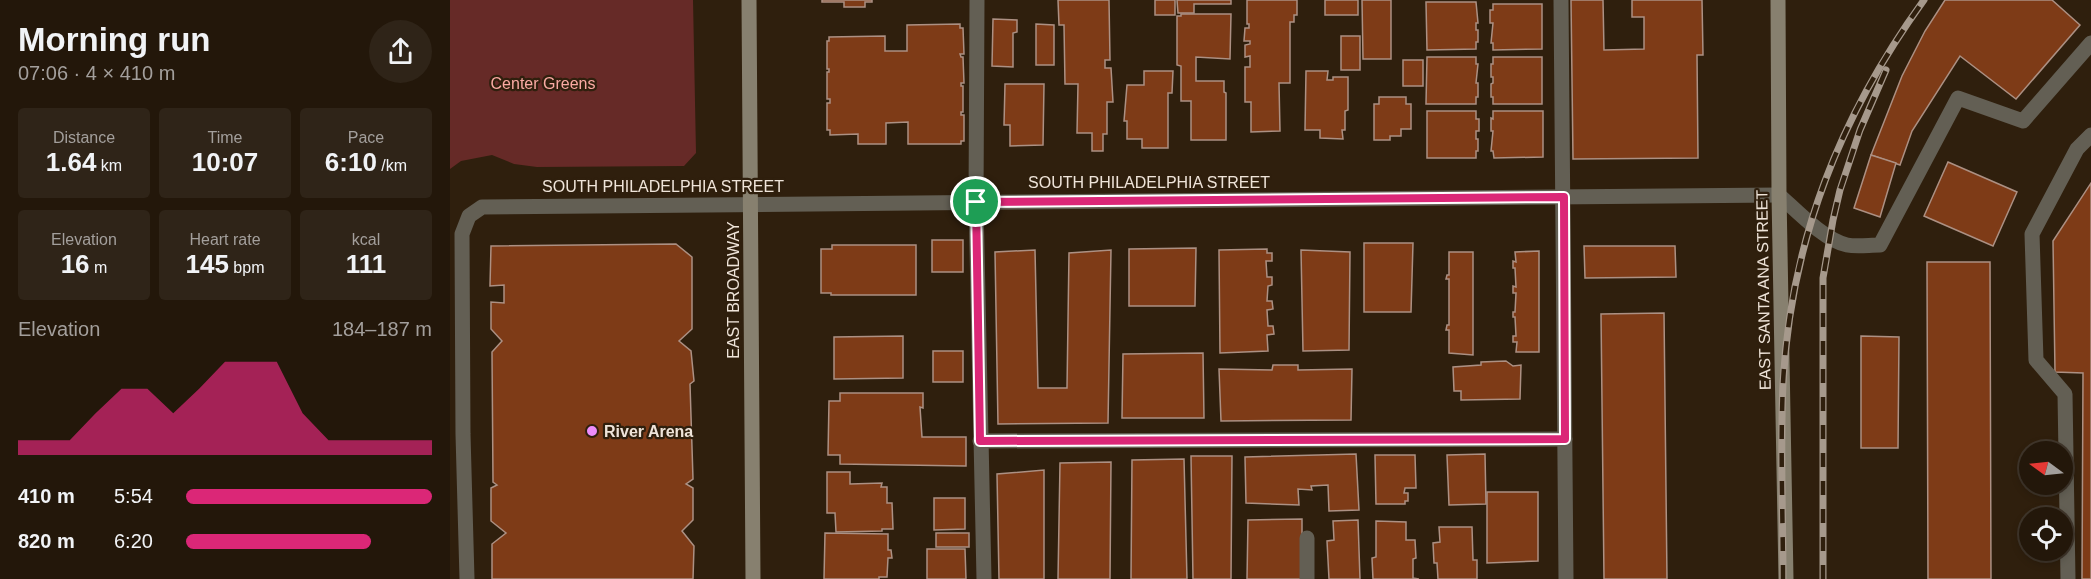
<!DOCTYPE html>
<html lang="en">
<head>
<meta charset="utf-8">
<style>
	body { margin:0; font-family:Helvetica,sans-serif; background:#2f2418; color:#f1f3f6; height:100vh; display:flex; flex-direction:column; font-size:22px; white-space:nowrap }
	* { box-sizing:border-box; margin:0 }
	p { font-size:20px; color:#a39f9c }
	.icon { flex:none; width:33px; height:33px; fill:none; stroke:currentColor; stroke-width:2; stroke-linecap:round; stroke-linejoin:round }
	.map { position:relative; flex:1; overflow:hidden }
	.details { display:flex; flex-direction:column; background:#23170a; width:450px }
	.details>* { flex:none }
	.needle { width:39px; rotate:285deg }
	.controls { position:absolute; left:1569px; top:441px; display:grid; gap:12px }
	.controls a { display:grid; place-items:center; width:54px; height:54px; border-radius:50%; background:#23170a; box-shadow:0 3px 9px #0003,0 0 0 2px #40362b; font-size:30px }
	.pin { position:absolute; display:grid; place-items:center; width:51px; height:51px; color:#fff; margin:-26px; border:3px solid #fff; border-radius:50%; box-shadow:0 2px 6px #0007 }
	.round { display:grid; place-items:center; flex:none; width:63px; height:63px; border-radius:32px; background:#2f2418 }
	.summary { display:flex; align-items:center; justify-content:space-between; height:102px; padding:0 18px }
	h1 { font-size:33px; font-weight:700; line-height:45px }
	.figures { display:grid; grid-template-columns:repeat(3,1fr); gap:9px; height:102px; padding:6px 18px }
	.figures div { display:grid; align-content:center; border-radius:6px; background:#2f2418; text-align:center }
	.figures b { font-size:26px; font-weight:700 }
	.figures small { font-size:16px; font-weight:400 }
	.figures p { font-size:16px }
	.chart { height:168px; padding:12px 18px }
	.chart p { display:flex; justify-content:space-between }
	.chart svg { width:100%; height:108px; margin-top:6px; fill:#db2777; opacity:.7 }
	ul { padding:0 18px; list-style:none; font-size:20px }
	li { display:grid; grid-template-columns:96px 72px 1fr; align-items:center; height:45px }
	li i { height:15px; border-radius:8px; background:#db2777 }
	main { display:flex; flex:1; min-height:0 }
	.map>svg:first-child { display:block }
	.green { fill:#662a27 }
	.building { fill:#7e3b17; stroke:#ac9083; stroke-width:1.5 }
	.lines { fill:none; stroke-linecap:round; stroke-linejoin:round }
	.lane { stroke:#635f54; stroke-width:15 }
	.street { stroke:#635f54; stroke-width:15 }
	.secondary { stroke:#87806f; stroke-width:15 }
	.rail-casing { stroke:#a6998c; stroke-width:7 }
	.rail { stroke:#2f1f0d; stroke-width:4.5; stroke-dasharray:14; stroke-linecap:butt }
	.route-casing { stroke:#fff; stroke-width:12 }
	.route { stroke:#db2777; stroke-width:8 }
	.poi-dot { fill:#ec8cfa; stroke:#2f1f0d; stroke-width:2 }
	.labels { text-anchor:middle; stroke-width:4.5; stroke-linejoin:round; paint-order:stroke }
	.park-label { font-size:16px; fill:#faaaa3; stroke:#2f1f0d }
	.street-label { font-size:16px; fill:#efe4d9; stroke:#2f1f0d }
	.poi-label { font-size:16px; font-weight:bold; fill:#efe4d9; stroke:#2f1f0d; text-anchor:start }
</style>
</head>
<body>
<main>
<section class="details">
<div class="summary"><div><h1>Morning run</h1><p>07:06 · 4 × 410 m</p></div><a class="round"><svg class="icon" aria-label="share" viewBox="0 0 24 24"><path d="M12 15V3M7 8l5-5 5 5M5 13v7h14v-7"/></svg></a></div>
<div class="figures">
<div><p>Distance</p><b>1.64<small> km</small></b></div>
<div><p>Time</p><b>10:07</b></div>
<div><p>Pace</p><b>6:10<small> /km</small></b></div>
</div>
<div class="figures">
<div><p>Elevation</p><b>16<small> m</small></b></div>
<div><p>Heart rate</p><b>145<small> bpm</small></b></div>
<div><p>kcal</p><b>111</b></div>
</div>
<div class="chart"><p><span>Elevation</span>184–187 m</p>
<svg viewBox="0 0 160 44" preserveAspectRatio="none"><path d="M0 44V38L10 38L20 38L30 27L40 17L50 17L60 27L70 17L80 6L90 6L100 6L110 27L120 38L130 38L140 38L150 38L160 38V44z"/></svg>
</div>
<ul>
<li><b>410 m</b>5:54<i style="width:100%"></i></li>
<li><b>820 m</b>6:20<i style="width:75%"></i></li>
</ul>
</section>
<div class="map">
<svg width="1641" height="579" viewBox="0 0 1641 579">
	<rect width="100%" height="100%" fill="#2f1f0d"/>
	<polygon class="green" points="0,0 243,0 246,153 234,166 87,167 64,164 42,155 11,161 0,169"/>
	<g class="building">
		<polygon points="372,0 422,0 422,2 415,2 415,7 394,7 394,2 372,2"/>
		<polygon points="608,0 659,0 660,60 655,60 655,68 661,68 663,102 657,102 657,134 653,134 653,151 642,151 642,133 627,133 628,84 615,84 614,25 609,25"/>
		<rect x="705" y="0" width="20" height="15"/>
		<polygon points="727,0 781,0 781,4 744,4 744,13 728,13"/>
		<polygon points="797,0 847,0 847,15 844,15 844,22 840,22 840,83 829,83 830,131 801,132 801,102 795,102 795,67 800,67 800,56 795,57 795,45 800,44 800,41 794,41 795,28 799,28 799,24 797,24"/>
		<rect x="875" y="0" width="33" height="15"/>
		<polygon points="912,0 941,0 941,59 913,59"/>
		<polygon points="1121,0 1153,0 1154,50 1194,49 1194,17 1182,17 1182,0 1252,0 1253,55 1247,55 1248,158 1123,159"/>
		<polygon points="1495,0 1602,0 1630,25 1566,99 1510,56 1462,131 1450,165 1421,155 1452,76 1475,31"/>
		<polygon points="976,2 1026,2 1028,23 1026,23 1026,30 1028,30 1028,42 1026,42 1026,49 977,50"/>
		<polygon points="1043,4 1092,4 1092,49 1043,50 1043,43 1041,43 1043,23 1040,23 1040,10 1043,10"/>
		<polygon points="731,14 781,14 780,59 746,57 746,81 774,81 774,92 776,93 776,140 741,140 741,101 731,101 731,66 727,65 727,16 731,16"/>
		<polygon points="543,19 567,20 567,32 563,33 563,67 542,66"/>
		<polygon points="510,24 510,28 513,28 514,54 510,54 511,57 513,57 514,83 511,83 511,86 513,86 513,112 511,112 511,115 514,115 514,141 511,141 511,144 458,144 458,122 436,123 436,144 408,144 408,134 380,135 380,130 377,130 377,103 380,103 380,99 377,99 377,72 379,72 379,69 377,69 377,41 379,41 379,37 435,36 435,51 457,51 457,25"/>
		<polygon points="586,24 604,25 604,65 586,65"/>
		<rect x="891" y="36" width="19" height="34"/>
		<polygon points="977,57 1026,57 1026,64 1028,64 1026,83 1028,83 1028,97 1026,97 1026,104 976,104"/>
		<polygon points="1043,57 1092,57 1092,104 1043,104 1043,97 1041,97 1041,84 1043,83 1043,77 1041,77 1041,64 1043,64"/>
		<rect x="953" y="60" width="20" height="26"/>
		<polygon points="694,71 723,71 722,93 718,93 718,148 692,148 692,139 677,139 677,121 674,121 677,85 694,85"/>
		<polygon points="856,71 878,71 877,80 883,80 883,77 898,77 898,110 895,111 895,130 892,130 893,139 870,138 870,130 855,130"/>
		<polygon points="555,84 594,84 593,145 560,146 560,125 554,125"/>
		<polygon points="929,97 956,97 956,104 961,104 961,129 951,129 951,136 940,136 940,140 924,140 924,104 929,104"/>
		<polygon points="977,111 1026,111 1026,119 1029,119 1029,131 1026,131 1026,139 1028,139 1028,151 1026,151 1026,158 977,158"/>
		<polygon points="1043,111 1093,111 1093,157 1044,158 1043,151 1041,151 1043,131 1041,131 1041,118 1043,119"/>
		<polygon points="1421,155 1446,163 1430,217 1404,208"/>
		<polygon points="1498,162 1567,192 1543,246 1474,216"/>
		<polygon points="1641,183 1641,579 1632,579 1633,373 1605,372 1603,241"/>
		<rect x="482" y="240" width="31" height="32"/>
		<polygon points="914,243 963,243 961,312 914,312"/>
		<polygon points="226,244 242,257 242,329 229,341 241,351 244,381 240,384 243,479 236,484 243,488 243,520 232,531 244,546 243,579 42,579 42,544 56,533 41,521 41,488 47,485 43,482 42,352 52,341 41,329 41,302 54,303 54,285 40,286 41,246"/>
		<polygon points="382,245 466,245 466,295 381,295 381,293 371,293 371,249 382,249"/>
		<polygon points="1134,246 1225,246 1226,277 1135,278"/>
		<polygon points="746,248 745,306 679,306 679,249"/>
		<polygon points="817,249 817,253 822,253 822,261 816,261 817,277 822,277 822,285 818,286 817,301 822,301 823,309 817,310 818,326 823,326 824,334 817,335 818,351 770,353 769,250"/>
		<polygon points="585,250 588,388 617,388 619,253 661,250 658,423 548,424 545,252"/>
		<polygon points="851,250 900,252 899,350 853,351"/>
		<polygon points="1089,251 1089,352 1066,352 1067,342 1063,342 1063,336 1066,336 1065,317 1063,317 1063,312 1065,312 1066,293 1063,293 1063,286 1066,287 1065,268 1063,268 1063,261 1066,262 1065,252"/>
		<polygon points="999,252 1023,252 1023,355 999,353 999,330 996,330 997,325 999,325 999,279 996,279 997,275 999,275"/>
		<polygon points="1477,262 1540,262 1541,579 1478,579"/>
		<polygon points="1214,313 1217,579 1154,579 1151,314"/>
		<polygon points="453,336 453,378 384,379 384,337"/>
		<polygon points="1411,336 1449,337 1448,448 1411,448"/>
		<rect x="483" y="351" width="30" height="31"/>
		<polygon points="753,353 754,418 672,418 673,354"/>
		<polygon points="1056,361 1063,366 1071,365 1070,399 1011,400 1011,391 1004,391 1003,367 1031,365 1031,362"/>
		<polygon points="823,365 848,365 848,370 902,369 901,420 771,421 769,369 822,370"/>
		<polygon points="390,393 473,393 473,408 470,407 472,437 516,437 516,466 390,464 390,455 378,455 379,401 390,401"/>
		<polygon points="906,454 909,510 879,511 878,485 861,486 862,490 848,489 849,505 796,503 795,457"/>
		<polygon points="1035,454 1036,504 999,505 997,455"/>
		<polygon points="925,455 965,455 966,488 955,488 954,493 958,493 958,501 955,501 955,504 926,504"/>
		<polygon points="741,456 782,456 781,579 743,579"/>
		<polygon points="734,459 737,579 681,579 682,460"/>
		<polygon points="661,462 660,579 608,579 610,463"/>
		<polygon points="594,470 594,579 549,579 547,474"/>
		<polygon points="377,472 400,472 400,484 432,483 431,487 437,487 437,503 442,503 443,529 432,529 432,531 386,532 385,513 377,513"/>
		<polygon points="1037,492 1088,492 1088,561 1037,563"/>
		<polygon points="484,498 515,498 515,529 484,530"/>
		<polygon points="852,519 852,579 797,579 798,520"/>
		<polygon points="908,520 910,579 879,579 877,541 884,540 883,521"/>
		<polygon points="926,521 956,522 956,540 965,540 966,558 963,559 963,578 969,579 923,579 922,558 926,557"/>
		<polygon points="989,527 1022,527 1023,560 1027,560 1027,579 988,579 987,563 984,563 983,543 990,542"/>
		<polygon points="375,533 438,534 438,550 441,550 442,558 438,558 437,577 429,577 429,579 374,579"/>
		<rect x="486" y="533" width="33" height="14"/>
		<polygon points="477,549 515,549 516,579 477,579"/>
	</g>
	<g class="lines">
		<g class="lane">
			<polyline points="527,0 526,202 534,579"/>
			<polyline points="1111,0 1116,579"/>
			<path d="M1329 195C1346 210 1374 240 1397 245 1407 247 1419 245 1430 245L1508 98 1573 121 1641 43"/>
			<polyline points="530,441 1115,439"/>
			<polyline points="857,538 857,579"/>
			<polyline points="1618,579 1615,394 1586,360 1582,234 1627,149 1641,135"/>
		</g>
		<polyline class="street" points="17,579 13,434 12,234 19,216 32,207 1329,195"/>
		<g class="secondary">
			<polyline points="299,0 303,579"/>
			<polyline points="1328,0 1329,195 1336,579"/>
		</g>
		<defs>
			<g id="rail">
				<path d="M1333 579C1333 514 1330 448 1333 383 1341 239 1390 116 1474 0"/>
				<polyline points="1373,579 1373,278 1383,220 1390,190 1410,130 1436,70"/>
			</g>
		</defs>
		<use href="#rail" class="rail-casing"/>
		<use href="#rail" class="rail"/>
	</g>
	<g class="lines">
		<defs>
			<polygon id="route" points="1114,197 1115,439 530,441 526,202"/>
		</defs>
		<use href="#route" class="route-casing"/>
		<use href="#route" class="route"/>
	</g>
	<circle class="poi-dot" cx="142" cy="431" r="6"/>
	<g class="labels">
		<g class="park-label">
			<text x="93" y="89">Center Greens</text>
		</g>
		<g class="street-label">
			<text x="699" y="188">SOUTH PHILADELPHIA STREET</text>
			<text x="213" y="192">SOUTH PHILADELPHIA STREET</text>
			<text transform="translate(283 290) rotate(-90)" y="6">EAST BROADWAY</text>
			<text transform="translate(1313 290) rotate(-91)" y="6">EAST SANTA ANA STREET</text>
		</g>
		<g class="poi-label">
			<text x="154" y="437">River Arena</text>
		</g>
	</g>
</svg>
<div class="controls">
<a><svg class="needle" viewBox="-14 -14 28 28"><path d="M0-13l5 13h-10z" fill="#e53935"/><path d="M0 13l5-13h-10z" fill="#a39f9c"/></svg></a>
<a><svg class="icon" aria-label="locate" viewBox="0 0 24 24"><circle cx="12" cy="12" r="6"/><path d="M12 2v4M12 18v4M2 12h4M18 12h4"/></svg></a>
</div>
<div class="pin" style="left:526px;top:202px;background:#1e9e55"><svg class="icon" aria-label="arrive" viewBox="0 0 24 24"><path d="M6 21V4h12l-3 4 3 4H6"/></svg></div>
</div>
</main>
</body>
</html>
